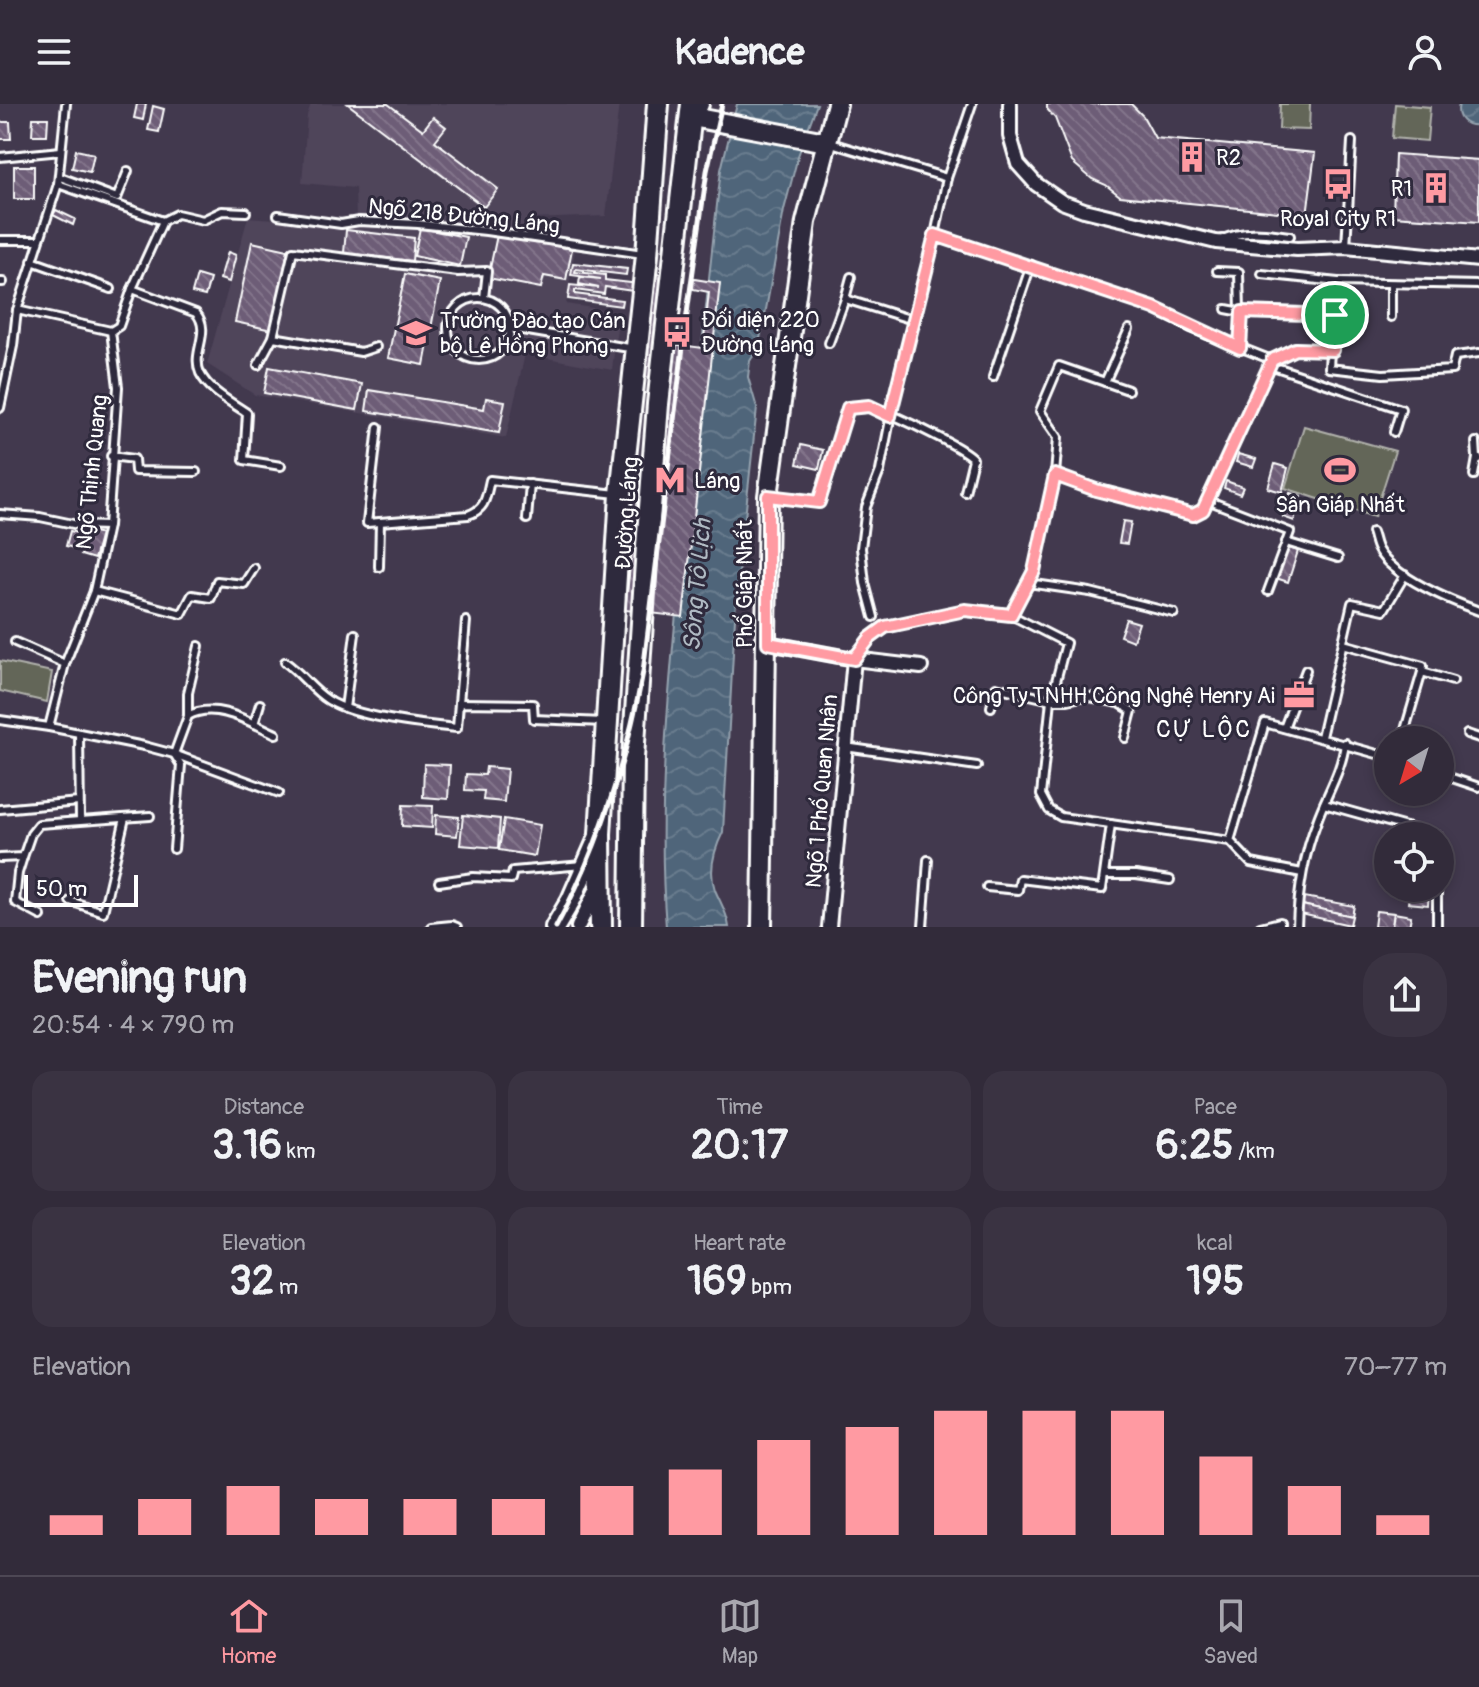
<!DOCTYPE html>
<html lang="en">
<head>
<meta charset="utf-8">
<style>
	body { margin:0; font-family:Pangolin,sans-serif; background:#3a3342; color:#f1f3f6; height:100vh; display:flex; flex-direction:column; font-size:30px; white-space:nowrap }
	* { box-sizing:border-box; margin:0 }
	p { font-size:26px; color:#a8a7af }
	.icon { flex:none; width:44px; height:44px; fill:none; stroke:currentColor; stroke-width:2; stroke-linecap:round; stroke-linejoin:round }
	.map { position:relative; height:823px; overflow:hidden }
	.sheet { display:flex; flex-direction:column; background:#322b3a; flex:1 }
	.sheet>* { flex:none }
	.needle { width:52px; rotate:218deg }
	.tools { position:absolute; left:1374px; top:622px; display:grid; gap:16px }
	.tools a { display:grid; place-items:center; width:80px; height:80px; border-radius:50%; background:#322b3a; box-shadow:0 4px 12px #0003,0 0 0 2px #4d4754; font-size:40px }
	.scale { position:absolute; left:24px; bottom:20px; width:114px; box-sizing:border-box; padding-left:8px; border:4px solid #fff; border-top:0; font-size:22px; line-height:28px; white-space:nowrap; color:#fff; -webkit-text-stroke:6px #2f2a3d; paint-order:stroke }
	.pin { position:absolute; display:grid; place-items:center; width:68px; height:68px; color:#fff; margin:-34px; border:4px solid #fff; border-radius:50%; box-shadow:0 2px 8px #0007 }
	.round { display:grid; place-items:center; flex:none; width:84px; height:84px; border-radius:32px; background:#3a3342 }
	.overview { display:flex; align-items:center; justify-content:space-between; height:136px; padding:0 32px }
	h1 { font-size:44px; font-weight:800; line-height:60px }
	.stats { display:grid; grid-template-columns:repeat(3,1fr); gap:12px; height:136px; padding:8px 32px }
	.stats div { display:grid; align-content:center; border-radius:20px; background:#3a3342; text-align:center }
	.stats b { font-size:40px; font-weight:800 }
	.stats small { font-size:22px; font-weight:400 }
	.stats p { font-size:22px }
	.chart { height:224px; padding:16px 32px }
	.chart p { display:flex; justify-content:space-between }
	.chart svg { width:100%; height:144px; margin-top:8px; stroke:#ff9aa2; stroke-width:6 }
	header { display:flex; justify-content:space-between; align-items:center; height:104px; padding:0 32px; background:#322b3a; font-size:36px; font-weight:800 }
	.dock { display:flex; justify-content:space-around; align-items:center; height:112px; border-top:2px solid #4d4754; background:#322b3a; font-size:22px; color:#a8a7af }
	.dock a { display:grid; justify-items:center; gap:4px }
	.dock .active { color:#ff9aa2 }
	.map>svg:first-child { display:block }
	.built { fill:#4f445a }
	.pitch { fill:#636658; stroke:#b1b2ac; stroke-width:2 }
	.water { fill:url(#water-waves); stroke:#95a3af; stroke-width:2 }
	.building { fill:url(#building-back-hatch); stroke:#fff; stroke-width:2 }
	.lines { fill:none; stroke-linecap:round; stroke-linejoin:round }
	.service-casing { stroke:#fff; stroke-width:12 }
	.minor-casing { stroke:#fff; stroke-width:18 }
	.secondary-casing { stroke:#fff; stroke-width:24 }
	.primary-casing { stroke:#fff; stroke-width:26 }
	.service { stroke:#2f2a3d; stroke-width:6 }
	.minor { stroke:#2f2a3d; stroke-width:12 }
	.secondary { stroke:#2f2a3d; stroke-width:18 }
	.primary { stroke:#2f2a3d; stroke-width:20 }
	.rail { stroke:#fff; stroke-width:5 }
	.route-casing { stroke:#fff; stroke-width:16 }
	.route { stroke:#ff9aa2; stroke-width:10 }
	.labels { text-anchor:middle; stroke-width:6; stroke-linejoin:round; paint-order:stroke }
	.poi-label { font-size:22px; fill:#fff; stroke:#2f2a3d; text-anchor:start }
	.street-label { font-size:22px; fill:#fff; stroke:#2f2a3d }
	.water-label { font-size:24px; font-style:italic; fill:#b0bac3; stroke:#2f2a3d }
	.neighbourhood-label { font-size:24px; letter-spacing:2px; fill:#fff; stroke:#2f2a3d }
</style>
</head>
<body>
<header><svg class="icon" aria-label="menu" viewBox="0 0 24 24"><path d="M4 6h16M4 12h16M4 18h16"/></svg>Kadence<svg class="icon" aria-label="person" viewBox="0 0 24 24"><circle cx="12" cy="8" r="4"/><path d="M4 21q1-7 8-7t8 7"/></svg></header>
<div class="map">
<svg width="1479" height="823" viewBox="0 0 1479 823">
	<defs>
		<pattern id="water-waves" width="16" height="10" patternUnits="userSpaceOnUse" patternTransform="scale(2)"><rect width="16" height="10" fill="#4f657a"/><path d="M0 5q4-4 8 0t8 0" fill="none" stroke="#697c8e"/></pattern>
		<pattern id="building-back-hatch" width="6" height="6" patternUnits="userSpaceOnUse" patternTransform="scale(2)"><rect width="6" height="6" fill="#6d5d77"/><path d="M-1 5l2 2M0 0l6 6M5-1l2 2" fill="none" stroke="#83758b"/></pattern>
	</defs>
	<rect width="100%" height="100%" fill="#42394e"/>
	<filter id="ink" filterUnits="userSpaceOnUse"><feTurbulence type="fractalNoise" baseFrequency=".0125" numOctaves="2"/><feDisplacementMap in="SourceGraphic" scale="16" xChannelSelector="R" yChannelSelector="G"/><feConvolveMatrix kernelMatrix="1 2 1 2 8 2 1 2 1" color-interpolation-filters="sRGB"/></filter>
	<g filter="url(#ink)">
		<g class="built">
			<polygon points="311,0 619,0 606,112 534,115 532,133 510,126 417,116 356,115 355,84 302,79 307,11"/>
			<polygon points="248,113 369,122 413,122 497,131 575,146 566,200 619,208 612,266 525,250 506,334 255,291 207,260"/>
		</g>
		<g class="pitch">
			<polygon points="1280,0 1310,0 1309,26 1279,25"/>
			<polygon points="1395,0 1430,3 1427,37 1392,34"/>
			<polygon points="1304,322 1395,347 1374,413 1285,384"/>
			<polygon points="0,557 52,568 47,598 0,587"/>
		</g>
		<g class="water">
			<path d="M737 0H817L798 52 784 106 765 211 758 244 750 257 748 273 757 304 736 496 723 728C714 746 708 766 715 786 721 800 727 808 729 823H666C656 698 670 572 682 447 694 320 706 193 721 66Z"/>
			<path d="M1459 0H1479V21C1465 23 1455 14 1459 0Z"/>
		</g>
		<g class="building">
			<polygon points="137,0 146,0 143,16 134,14"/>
			<polygon points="348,0 388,0 423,26 433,13 446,23 435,37 498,85 484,103"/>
			<polygon points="1047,0 1131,0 1143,12 1155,34 1315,49 1307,111 1120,92 1106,81 1092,75 1072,58 1055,14 1047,5"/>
			<polygon points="153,2 164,5 159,28 148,26"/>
			<polygon points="33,14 48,14 47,31 32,31"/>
			<polygon points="0,18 10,18 11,35 0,35"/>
			<polygon points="76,46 94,50 90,68 72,64"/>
			<polygon points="1395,50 1479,56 1479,118 1393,112"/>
			<rect x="14" y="62" width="20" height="33"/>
			<polygon points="56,106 75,115 73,121 53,111"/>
			<polygon points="420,124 466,133 460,162 414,152"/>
			<polygon points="346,126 414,134 412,157 344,149"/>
			<polygon points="497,131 572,145 566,176 544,172 541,184 488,174"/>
			<polygon points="252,138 288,146 272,226 235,218"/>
			<polygon points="228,148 236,151 229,178 220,175"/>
			<polygon points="573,159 627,165 626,171 576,165 575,168 605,171 605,176 648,181 650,169 663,171 653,263 656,238 703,244 709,188 693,185 694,175 720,179 683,513 625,506 652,274 638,272 647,189 605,183 604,190 575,186 575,190 622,196 621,202 568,195 570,181 599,184 579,180 580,173 601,175 571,171"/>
			<polygon points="405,170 440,177 424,261 388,254"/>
			<polygon points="197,171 210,175 205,192 192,189"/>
			<polygon points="269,263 362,280 357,306 264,289"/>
			<polygon points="369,286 484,305 486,294 505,297 499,329 366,307"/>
			<polygon points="801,341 823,346 819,365 797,360"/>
			<polygon points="1238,350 1256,355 1253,363 1236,358"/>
			<polygon points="1275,360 1288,364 1282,388 1268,384"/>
			<polygon points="1226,377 1243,383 1240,390 1224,384"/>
			<polygon points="1290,389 1301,392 1294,417 1283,413"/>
			<polygon points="1123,417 1131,418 1127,440 1119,439"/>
			<polygon points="87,426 101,430 94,455 81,451 83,446 66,442 70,427 86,431"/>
			<polygon points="1286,443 1298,447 1288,478 1276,474"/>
			<polygon points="1126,515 1139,519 1133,537 1120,532"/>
			<polygon points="424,660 450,661 448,695 423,693"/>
			<polygon points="486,663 507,665 504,698 483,696 484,687 465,686 466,670 485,671"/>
			<polygon points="403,701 433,702 432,724 402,722"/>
			<polygon points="436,711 459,713 457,732 435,730"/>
			<polygon points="463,711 500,715 498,744 460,741"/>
			<polygon points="504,715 540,721 535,752 499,746"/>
			<polygon points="1410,785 1429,787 1428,801 1408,799"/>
			<polygon points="1304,793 1354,802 1352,812 1302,801"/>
			<polygon points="1302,801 1352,812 1350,821 1301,810"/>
			<polygon points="1376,807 1394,809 1392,823 1374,823"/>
			<polygon points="1394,809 1411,812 1409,823 1392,823"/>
		</g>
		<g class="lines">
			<defs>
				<g id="service">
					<polyline points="831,39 947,74"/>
					<polyline points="0,53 61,47"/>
					<polyline points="60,73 117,94 128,67"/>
					<polyline points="58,80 163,117"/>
					<polyline points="278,111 341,120 359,117 418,120 486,127 643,150"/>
					<polyline points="163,117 177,110 203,116 222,107 246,108"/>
					<polyline points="935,131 1154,204 1191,224 1272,256 1270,261"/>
					<path d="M1223 135C1245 125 1266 129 1290 132"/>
					<polyline points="0,136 39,136"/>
					<polyline points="1346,143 1352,37"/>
					<polyline points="32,157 111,185"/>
					<polyline points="1217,167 1239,168 1240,208"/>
					<polyline points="1262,170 1338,178 1333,246 1295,245 1272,256"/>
					<polyline points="0,178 3,178"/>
					<polyline points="1338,178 1479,181"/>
					<polyline points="132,185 163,117"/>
					<circle cx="479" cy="225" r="31"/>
					<polyline points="845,195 851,173"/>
					<polyline points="1226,205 1242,208"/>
					<polyline points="17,206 111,227"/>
					<polyline points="1391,213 1391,180"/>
					<polyline points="510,224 635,245"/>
					<path d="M111 227 119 222 132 185 196 209C212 228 191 248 200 269 209 287 231 298 247 309L244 356 281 362"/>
					<polyline points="273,233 361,248 376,243"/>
					<polyline points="829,239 845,195 913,216"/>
					<polyline points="1240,244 1242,208 1335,211"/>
					<polyline points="1330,246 1329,264 1383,270 1452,266 1455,252 1479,249"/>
					<polyline points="258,261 273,233 293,147 458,168 487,167 484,194"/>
					<polyline points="1270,261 1401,305 1394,328"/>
					<polyline points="993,273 1031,161"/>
					<polyline points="1105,278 1129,225"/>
					<polyline points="0,304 13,242 17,206 58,80 66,0"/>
					<path d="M378 323 367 419 468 411C486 405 486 393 490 376L617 390"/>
					<polyline points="1476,338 1477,354 1479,355"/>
					<polyline points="111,352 134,355 135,367 196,368"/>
					<polyline points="1055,371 1058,333 1040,307 1059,262 1128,286"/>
					<polyline points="1474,371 1477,354"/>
					<path d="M772 393 819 398 848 304C853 304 861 302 866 302 880 303 965 344 973 355L965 388"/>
					<polyline points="1207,396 1290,428 1268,487"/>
					<polyline points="0,410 40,413 78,421 108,422"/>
					<polyline points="527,415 530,380"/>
					<path d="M1372 428C1374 433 1375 441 1378 446 1393 473 1451 497 1479 507"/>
					<polyline points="1286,438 1338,454"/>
					<polyline points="379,463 380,418"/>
					<polyline points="1028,479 1090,488 1174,509"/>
					<polyline points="94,487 182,510 192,491 211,494 217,477 244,480 254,464"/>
					<polyline points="1011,511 1034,467 1055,371 1096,386 1193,411 1203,406 1270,261"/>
					<polyline points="874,513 865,479 861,444 866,403 880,367 895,290 935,131 947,74 972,0"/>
					<polyline points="15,538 65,560"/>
					<polyline points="1343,540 1423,562 1422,568"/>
					<polyline points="854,555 870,534 885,523 965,506 1011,511 1066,539 1051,596 1041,691 1049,706 1061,713 1230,737"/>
					<path d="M285 558C301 569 312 586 328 596 355 613 424 621 457 624L459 599 533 600 534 615 604 618"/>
					<polyline points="459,599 466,517"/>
					<polyline points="991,603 996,583 1051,596 1068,596 1085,592 1119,599 1132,607 1125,634"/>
					<polyline points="345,604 355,530"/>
					<polyline points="188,612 188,589 199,542"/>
					<polyline points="0,616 49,623 144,642 174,650 279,689"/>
					<polyline points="254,620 260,600"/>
					<polyline points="49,623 65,560 94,487 108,422 118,283 111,227"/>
					<polyline points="1284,624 1306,566"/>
					<polyline points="79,629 80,716"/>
					<polyline points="1467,630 1479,634"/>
					<polyline points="1321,633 1352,499 1384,506 1405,471"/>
					<polyline points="1402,636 1422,568 1453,577"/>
					<polyline points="845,643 977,662"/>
					<polyline points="1440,670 1479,683"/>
					<polyline points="1324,700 1438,732"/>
					<polyline points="0,705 79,698"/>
					<polyline points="1230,737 1265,619 1388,653"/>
					<polyline points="1230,737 1251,759 1302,769"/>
					<path d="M174 745 181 661 174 650 188 612C216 596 251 619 276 630"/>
					<polyline points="23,753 18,769 15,798 41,812"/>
					<polyline points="0,754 23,753 31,730 39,720 150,712"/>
					<polyline points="1106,771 1136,771 1170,776"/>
					<polyline points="439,778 473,773 511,775 513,767 583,761"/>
					<polyline points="987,783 1018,786 1020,775 1102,785 1111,720"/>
					<polyline points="70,797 103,808 125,714"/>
					<polyline points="431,823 452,821 457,823"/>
					<polyline points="923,823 928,756"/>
					<polyline points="1260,823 1280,818 1280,823"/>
					<path d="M1297 823C1298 787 1304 751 1317 717 1326 691 1342 667 1345 639"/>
					<polyline points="1437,823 1437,784"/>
				</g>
				<g id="minor">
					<polyline points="1010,0 1010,32 1018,60 1036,80 1062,98 1084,106 1216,138 1297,145 1346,143 1479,156"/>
					<polyline points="768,539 854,555 921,563"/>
					<polyline points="578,823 598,782"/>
					<polyline points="829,823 854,555"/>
				</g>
				<g id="secondary">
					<polyline points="699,0 692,13 826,38"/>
					<polyline points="555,823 571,796 599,732"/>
					<polyline points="762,823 768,392 806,118 837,0"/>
				</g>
				<g id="primary">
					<polyline points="601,823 600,730 621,390 647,151 658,0"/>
					<polyline points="631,823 633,654 647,443 658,300 692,0"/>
				</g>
			</defs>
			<use href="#service" class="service-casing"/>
			<use href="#minor" class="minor-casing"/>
			<use href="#secondary" class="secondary-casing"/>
			<use href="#primary" class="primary-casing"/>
			<use href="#service" class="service"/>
			<use href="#minor" class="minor"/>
			<use href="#secondary" class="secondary"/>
			<use href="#primary" class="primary"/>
			<path class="rail" d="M556 823C600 743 626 657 643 568L688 202 707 67 722 0"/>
		</g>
	</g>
	<g class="lines" filter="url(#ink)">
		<defs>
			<polygon id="route" points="935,131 1154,204 1240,244 1242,208 1335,211 1333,246 1295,245 1272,256 1203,406 1193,411 1096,386 1055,371 1034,467 1011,511 965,506 885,523 870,534 854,555 768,539 768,392 819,398 848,304 869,302 890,312"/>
		</defs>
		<use href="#route" class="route-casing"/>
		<use href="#route" class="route"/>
	</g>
	<defs>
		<symbol id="building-bare" viewBox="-9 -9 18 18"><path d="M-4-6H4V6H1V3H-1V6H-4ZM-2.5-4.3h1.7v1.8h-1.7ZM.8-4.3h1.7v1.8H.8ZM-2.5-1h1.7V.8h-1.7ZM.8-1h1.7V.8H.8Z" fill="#ff9aa2" stroke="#2f2a3d" stroke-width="2.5" paint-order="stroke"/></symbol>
		<symbol id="bus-bare" viewBox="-9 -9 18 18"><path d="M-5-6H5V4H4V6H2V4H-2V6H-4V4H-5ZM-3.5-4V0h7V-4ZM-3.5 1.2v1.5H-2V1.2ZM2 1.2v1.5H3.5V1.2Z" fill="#ff9aa2" stroke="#2f2a3d" stroke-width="2.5" paint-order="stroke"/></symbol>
		<symbol id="university-bare" viewBox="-9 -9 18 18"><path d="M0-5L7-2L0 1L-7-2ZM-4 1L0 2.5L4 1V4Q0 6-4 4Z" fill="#ff9aa2" stroke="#2f2a3d" stroke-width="2.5" paint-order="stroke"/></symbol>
		<symbol id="stadium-bare" viewBox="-9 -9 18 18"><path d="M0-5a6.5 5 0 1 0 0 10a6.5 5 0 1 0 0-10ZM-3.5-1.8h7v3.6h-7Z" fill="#ff9aa2" stroke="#2f2a3d" stroke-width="2.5" paint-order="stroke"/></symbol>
		<symbol id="metro-bare" viewBox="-9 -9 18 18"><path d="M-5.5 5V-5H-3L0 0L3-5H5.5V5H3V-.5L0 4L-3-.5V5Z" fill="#ff9aa2" stroke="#2f2a3d" stroke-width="2.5" paint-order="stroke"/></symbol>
		<symbol id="office-bare" viewBox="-9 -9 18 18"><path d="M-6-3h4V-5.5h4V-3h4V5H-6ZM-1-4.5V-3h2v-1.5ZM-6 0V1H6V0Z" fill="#ff9aa2" stroke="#2f2a3d" stroke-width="2.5" paint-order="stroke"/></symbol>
	</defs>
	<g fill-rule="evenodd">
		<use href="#building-bare" x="1170" y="31" width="44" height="44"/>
		<use href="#bus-bare" x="1316" y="58" width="44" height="44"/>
		<use href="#building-bare" x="1414" y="62" width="44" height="44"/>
		<use href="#bus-bare" x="655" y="206" width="44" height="44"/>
		<use href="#university-bare" x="394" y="207" width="44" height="44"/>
		<use href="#stadium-bare" x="1318" y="344" width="44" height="44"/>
		<use href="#metro-bare" x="648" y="354" width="44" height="44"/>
		<use href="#office-bare" x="1277" y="569" width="44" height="44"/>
	</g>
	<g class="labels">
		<g class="poi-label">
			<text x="1216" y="61">R2</text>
			<text x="1412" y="92" text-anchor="end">R1</text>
			<text x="1338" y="122" text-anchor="middle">Royal City R1</text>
			<text x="701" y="223">Đối diện 220<tspan x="701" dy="25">Đường Láng</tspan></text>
			<text x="440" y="224">Trường Đào tạo Cán<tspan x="440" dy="25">bộ Lê Hồng Phong</tspan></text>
			<text x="694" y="384">Láng</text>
			<text x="1340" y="408" text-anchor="middle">Sân Giáp Nhất</text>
			<text x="1275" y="599" text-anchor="end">Công Ty TNHH Công Nghệ Henry Ai</text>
		</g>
		<g class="street-label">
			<text transform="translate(464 111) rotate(6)" y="8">Ngõ 218 Đường Láng</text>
			<text transform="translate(91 368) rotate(-84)" y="8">Ngõ Thịnh Quang</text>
			<text transform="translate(626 409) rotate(-86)" y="8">Đường Láng</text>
			<text transform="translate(744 480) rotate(-90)" y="8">Phố Giáp Nhất</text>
			<text transform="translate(821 687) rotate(-85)" y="8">Ngõ 1 Phố Quan Nhân</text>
		</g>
		<g class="water-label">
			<text transform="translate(697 481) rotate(-85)" y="8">Sông Tô Lịch</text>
		</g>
		<g class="neighbourhood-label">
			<text x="1204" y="633">CỰ LỘC</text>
		</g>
	</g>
</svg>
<div class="tools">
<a><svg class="needle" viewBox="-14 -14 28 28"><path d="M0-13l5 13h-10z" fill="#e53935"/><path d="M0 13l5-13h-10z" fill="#a8a7af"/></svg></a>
<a><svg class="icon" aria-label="locate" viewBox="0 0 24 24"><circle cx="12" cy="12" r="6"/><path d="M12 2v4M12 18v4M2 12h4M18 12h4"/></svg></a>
</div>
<div class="scale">50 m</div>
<div class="pin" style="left:1335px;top:211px;background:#1e9e55"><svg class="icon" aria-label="arrive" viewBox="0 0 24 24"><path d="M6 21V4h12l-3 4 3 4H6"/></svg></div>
</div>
<section class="sheet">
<div class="overview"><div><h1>Evening run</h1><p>20:54 · 4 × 790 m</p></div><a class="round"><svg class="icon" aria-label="share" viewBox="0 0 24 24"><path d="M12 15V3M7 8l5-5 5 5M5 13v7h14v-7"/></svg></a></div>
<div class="stats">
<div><p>Distance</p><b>3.16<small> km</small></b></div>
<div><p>Time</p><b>20:17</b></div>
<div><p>Pace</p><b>6:25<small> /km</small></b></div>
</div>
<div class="stats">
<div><p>Elevation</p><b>32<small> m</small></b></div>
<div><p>Heart rate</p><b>169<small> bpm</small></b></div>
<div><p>kcal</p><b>195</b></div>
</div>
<div class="chart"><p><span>Elevation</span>70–77 m</p>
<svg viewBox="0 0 160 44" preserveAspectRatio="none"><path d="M5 44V38M15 44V33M25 44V29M35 44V33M45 44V33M55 44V33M65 44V29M75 44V24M85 44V15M95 44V11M105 44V6M115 44V6M125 44V6M135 44V20M145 44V29M155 44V38"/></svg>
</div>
</section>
<nav class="dock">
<a class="active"><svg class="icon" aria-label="home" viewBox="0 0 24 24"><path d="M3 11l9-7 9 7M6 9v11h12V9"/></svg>Home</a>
<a><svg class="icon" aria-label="map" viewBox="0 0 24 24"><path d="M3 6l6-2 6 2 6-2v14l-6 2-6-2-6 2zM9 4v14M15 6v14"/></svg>Map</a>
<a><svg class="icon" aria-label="saved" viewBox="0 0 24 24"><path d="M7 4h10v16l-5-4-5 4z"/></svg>Saved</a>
</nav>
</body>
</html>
